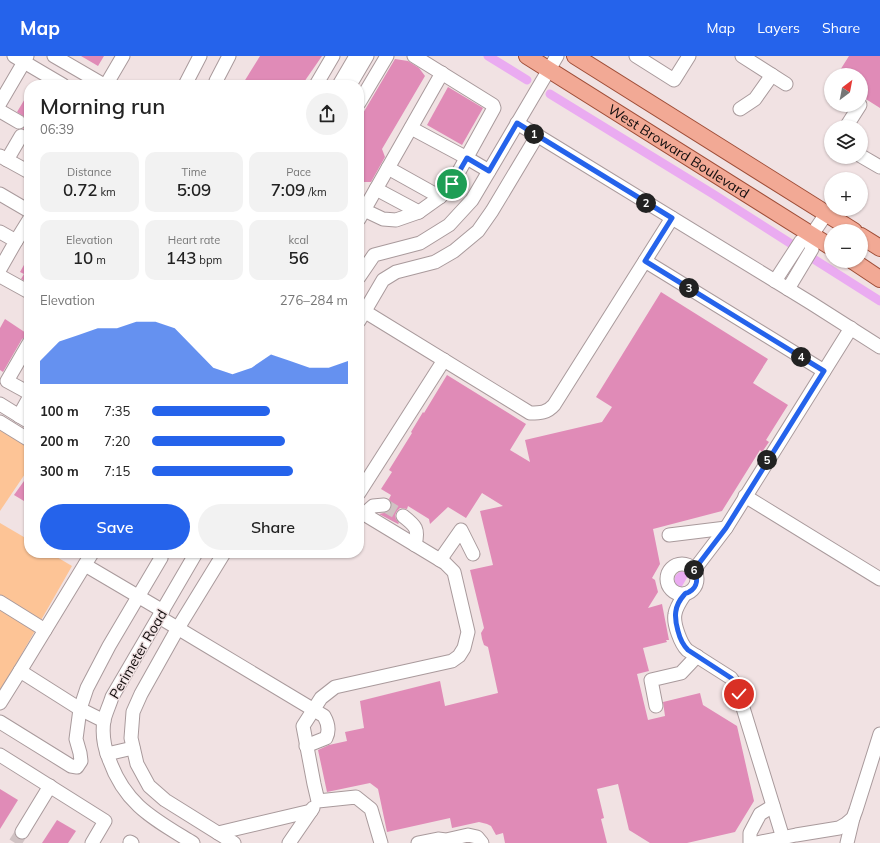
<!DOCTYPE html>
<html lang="en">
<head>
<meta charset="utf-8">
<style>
	body { margin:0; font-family:Mulish,sans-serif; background:#f2f2f2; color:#222; height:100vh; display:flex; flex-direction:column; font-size:15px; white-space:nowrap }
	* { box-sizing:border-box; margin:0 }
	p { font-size:13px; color:#767676 }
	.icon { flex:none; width:22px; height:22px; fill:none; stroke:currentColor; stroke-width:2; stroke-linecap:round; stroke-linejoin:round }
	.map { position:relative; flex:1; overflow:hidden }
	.details { position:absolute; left:24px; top:24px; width:340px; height:478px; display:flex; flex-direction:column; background:#fff; border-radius:16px; box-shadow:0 1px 3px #0004 }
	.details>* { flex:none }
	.needle { width:26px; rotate:32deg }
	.tools { position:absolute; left:824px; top:12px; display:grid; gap:8px }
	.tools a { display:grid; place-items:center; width:44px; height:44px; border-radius:50%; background:#fff; box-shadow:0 1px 3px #0004; font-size:20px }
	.pin { position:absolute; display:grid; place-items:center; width:34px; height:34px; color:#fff; margin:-17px; border:2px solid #fff; border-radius:50%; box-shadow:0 1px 4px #0007 }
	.km { position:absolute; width:20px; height:20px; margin:-10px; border-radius:50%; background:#222; color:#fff; font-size:11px; line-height:20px; text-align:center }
	.round { display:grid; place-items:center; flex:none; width:42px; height:42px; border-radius:21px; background:#f2f2f2 }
	.head { display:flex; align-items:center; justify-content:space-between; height:68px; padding:0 16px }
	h1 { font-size:22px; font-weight:600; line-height:30px }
	.stats { display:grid; grid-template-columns:repeat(3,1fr); gap:6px; height:68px; padding:4px 16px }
	.stats div { display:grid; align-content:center; border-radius:10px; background:#f2f2f2; text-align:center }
	.stats b { font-size:17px; font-weight:600 }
	.stats small { font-size:11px; font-weight:400 }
	.stats p { font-size:11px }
	.chart { height:112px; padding:8px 16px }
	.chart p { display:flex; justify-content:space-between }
	.chart svg { width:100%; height:72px; margin-top:4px; fill:#2563eb; opacity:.7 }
	.action { display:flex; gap:8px; margin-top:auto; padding:8px 16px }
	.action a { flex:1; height:46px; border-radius:24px; background:#2563eb; color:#fff; font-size:16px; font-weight:600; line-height:46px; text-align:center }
	.action a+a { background:#f2f2f2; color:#222 }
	ul { padding:0 16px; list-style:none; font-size:13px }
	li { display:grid; grid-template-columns:64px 48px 1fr; align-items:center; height:30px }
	li i { height:10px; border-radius:5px; background:#2563eb }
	header { display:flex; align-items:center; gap:24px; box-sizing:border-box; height:56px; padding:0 20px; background:#2563eb; color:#fff }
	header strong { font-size:19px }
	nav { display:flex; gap:22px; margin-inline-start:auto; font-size:14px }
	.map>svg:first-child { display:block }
	.green { fill:#fdc496 }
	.water { fill:#eaabf1 }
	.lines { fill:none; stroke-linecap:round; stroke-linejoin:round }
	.canal { stroke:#eaabf1; stroke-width:9 }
	.building { fill:#e08bb7 }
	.minor-tunnel { stroke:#d0c2c3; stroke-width:13; stroke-dasharray:13 6; stroke-linecap:butt }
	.minor-casing { stroke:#a99a9c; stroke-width:15 }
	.major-casing { stroke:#9e4d37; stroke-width:18 }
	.minor { stroke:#fff; stroke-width:13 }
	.major { stroke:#f2a995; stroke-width:16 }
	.route-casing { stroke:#fff; stroke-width:8 }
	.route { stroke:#2563eb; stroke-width:5 }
	.labels { text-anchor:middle; stroke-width:3; stroke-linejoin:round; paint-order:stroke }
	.street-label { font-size:14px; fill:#120d0d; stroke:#f1e2e3 }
</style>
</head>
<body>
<header>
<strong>Map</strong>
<nav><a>Map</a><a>Layers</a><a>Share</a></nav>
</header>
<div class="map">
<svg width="880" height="787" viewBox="0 0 880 787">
	<rect width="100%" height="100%" fill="#f1e2e3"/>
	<g class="green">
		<polygon points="0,366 29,384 29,412 0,455"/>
		<polygon points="0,467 29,484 29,497 50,497 72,510 0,636"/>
	</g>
	<path class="water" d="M681 515 686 517 688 520 681 532C672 528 672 520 681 515Z"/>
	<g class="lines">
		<g class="canal">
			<polyline points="488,0 527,24"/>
			<polyline points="550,38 713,138 793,189"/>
			<polyline points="812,202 880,245"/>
		</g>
	</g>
	<g class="building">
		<polygon points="81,0 104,0 98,10"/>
		<polygon points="260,0 322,0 302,29 242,29"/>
		<polygon points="849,0 880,0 880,52 861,40 861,19 837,19"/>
		<polygon points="395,3 408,5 419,12 425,20 382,93 385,101 371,126 359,126 359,64"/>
		<polygon points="448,31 483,52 462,89 427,69"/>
		<polygon points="29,36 29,84 28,76 23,73 27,66 26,62 17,56"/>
		<polygon points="29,200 29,227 21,223 24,218 20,216"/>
		<polygon points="661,236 768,303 753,327 788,349 766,384 769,386 762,396 760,394 722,455 653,473 660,508 652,522 655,524 658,536 648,552 662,548 669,584 666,584 667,586 643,592 649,615 637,618 648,664 665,660 663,646 700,637 703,649 737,670 754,745 735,776 687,787 650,787 629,774 618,728 597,733 604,762 601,763 607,787 505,787 503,777 496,779 491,770 487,768 479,766 452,772 450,762 387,776 378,733 370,727 327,736 318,694 329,689 347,685 345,676 364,672 360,645 440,625 445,650 498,637 488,591 484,589 482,583 481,577 484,572 470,514 493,509 480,455 503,450 482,437 466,462 448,451 430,468 429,463 408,450 407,453 400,452 397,455 395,459 396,463 399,467 398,468 379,458 388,456 391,452 392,448 389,443 391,439 381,433 392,416 389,414 412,377 411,376 423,356 424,357 447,319 526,368 510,394 530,406 525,384 602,366 612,351 596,341"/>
		<polygon points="5,263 29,279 22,283 3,316 0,314 0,272"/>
		<polygon points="29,418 29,448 14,439"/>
		<polygon points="0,733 18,744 0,773"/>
		<polygon points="57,764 76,775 68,787 42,787"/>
	</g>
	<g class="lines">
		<g class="minor-tunnel">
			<polyline points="384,449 403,460"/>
			<polyline points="15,787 22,776"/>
		</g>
		<defs>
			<g id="minor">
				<polyline points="27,0 24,6 63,29"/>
				<polyline points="54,0 104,29"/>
				<polyline points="636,0 674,24 689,0"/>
				<polyline points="742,0 786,28"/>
				<polyline points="106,29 123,0"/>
				<polyline points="185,29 200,0"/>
				<polyline points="217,29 216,25 229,0"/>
				<polyline points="316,29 333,0"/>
				<polyline points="339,29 356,0"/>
				<polyline points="350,29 367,0"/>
				<polyline points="0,47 24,6 14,0"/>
				<polyline points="359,47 387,0"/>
				<polyline points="740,53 755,43 772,19"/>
				<polyline points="0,55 19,66"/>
				<polyline points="517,67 811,247 880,291"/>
				<polyline points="846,71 860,49"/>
				<polyline points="411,72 467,102 489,115"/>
				<polyline points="0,100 29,116"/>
				<polyline points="861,100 880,111"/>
				<polyline points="7,104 21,80"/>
				<polyline points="388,112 440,141"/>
				<polyline points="376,133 419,156"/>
				<polyline points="0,138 29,155"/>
				<polyline points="364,154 383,163 396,164 419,156 440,141 452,128 494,52 493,49 414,0"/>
				<polyline points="359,163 442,17"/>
				<polyline points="0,176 16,185 0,213"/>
				<polyline points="16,185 29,164"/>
				<polyline points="645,205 824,315"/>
				<polyline points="0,220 29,236"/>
				<polyline points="359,221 374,199 420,187 449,169 472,144 557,0"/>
				<polyline points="775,225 801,185 809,183 826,158"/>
				<polyline points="788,233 812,193 809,183"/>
				<path d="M359 252 530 357C540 357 547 357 554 349L672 162"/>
				<polyline points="359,265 383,224 396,216 435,206 454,195 478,175 492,155 537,80"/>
				<polyline points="29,287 7,325 29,337"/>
				<polyline points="0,348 29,366"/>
				<polyline points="19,360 29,342"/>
				<polyline points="0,366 29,384"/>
				<polyline points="359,437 444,304"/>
				<polyline points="745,440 880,523"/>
				<polyline points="359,455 445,507 454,516 468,576 464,592 459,600 452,605 335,631 321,642 303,670 314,728 318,745 356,741 371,753 381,787"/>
				<polyline points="364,458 373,450 384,449"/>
				<path d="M403 460C416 470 419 473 415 489"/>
				<polyline points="669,479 726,472"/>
				<polyline points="224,497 178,572 141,638 133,656 131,682 137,708 149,730 165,744 234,787"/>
				<polyline points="440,504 461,474 473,498"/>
				<circle cx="682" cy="523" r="15"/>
				<polyline points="85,509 163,555"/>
				<polyline points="694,514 726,472 851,272"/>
				<path d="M685 538C681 544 676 551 675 558 673 568 681 588 687 594L731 622 736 629 783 782"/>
				<polyline points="0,546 45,574"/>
				<path d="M159 561 324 660C328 667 330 674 326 682L306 690"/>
				<polyline points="20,615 92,497"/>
				<polyline points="0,647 20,615 80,653 104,665"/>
				<polyline points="656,650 651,624 681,617 697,600"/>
				<polyline points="0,666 71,710 77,711 81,705 80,697 76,683 80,653 87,632 109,590 161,502 158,497"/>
				<polyline points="107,698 133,692"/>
				<polyline points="0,699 105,765 92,787"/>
				<polyline points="22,776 50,730"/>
				<polyline points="218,777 311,755"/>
				<polyline points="130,787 130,786 132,787"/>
				<path d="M193 787C154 763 125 749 109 703 104 691 102 677 104 664 106 656 110 648 112 641L196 497"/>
				<polyline points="289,787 313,752"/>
				<polyline points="418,787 438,783 446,784 468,779 477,781 482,787"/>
				<polyline points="750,787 750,777 760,758 773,750"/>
				<polyline points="756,787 796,779 839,772 846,768 853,762 856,754 880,678"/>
				<polyline points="847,787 853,762"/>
			</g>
			<g id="major">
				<path id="s1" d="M527 0 831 191"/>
				<polyline points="575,0 854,175"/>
				<polyline points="861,180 880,192"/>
				<polyline points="853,205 880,223"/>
			</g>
		</defs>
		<use href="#minor" class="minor-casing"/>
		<use href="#major" class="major-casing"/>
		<use href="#minor" class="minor"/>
		<use href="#major" class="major"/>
	</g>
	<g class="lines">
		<defs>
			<path id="route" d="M452 128 467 102 489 115 517 67 672 162 645 205 824 315 726 472 694 514C698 522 698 531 689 536 686 538 686 536 684 539 674 550 674 561 678 575 680 583 682 588 688 594L731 622 736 629 739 638"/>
		</defs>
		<use href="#route" class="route-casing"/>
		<use href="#route" class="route"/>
	</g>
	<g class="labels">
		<g class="street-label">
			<text dy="5" stroke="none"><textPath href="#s1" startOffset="179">West Broward Boulevard</textPath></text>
			<text transform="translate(138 598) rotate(-60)" y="5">Perimeter Road</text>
		</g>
	</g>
</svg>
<div class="tools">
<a><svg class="needle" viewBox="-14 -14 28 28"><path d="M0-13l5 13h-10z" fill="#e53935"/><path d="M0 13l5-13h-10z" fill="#767676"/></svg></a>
<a><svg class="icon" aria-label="layers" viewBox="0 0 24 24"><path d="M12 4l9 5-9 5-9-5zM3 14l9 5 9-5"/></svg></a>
<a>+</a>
<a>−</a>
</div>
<div class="pin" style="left:452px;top:128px;background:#1e9e55"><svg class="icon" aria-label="arrive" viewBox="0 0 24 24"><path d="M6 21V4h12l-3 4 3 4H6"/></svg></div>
<div class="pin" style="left:739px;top:638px;background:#d93025"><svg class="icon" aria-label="check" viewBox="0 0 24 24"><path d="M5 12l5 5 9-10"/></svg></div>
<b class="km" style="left:534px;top:78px">1</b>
<b class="km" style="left:646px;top:147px">2</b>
<b class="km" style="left:689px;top:232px">3</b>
<b class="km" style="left:801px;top:301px">4</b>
<b class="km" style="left:767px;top:404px">5</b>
<b class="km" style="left:694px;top:514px">6</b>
<section class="details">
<div class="head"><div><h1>Morning run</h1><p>06:39</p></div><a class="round"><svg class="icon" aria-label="share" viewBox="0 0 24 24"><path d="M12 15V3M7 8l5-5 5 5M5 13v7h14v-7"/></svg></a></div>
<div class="stats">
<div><p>Distance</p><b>0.72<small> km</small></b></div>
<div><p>Time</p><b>5:09</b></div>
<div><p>Pace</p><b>7:09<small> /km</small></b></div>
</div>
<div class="stats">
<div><p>Elevation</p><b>10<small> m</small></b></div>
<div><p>Heart rate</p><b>143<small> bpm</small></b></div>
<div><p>kcal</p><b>56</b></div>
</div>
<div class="chart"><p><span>Elevation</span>276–284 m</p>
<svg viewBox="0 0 160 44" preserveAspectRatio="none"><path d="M0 44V30L10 18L20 14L30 10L40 10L50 6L60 6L70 10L80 22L90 34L100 38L110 34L120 26L130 30L140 34L150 34L160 30V44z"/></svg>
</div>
<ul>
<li><b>100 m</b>7:35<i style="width:60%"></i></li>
<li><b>200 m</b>7:20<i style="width:68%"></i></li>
<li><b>300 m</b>7:15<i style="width:72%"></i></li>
</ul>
<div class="action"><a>Save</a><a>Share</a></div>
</section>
</div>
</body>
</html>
